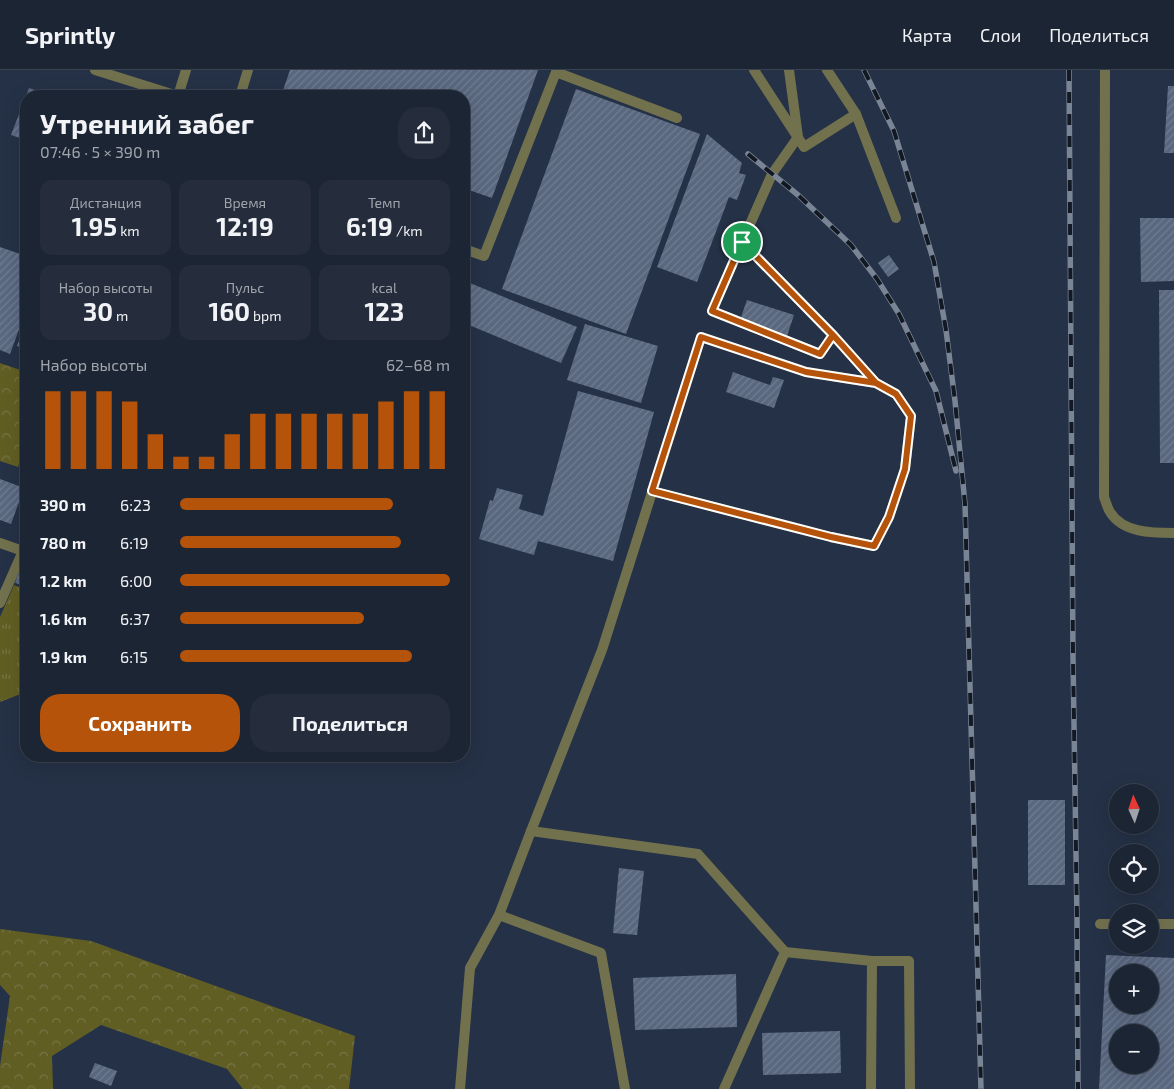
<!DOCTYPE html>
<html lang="ru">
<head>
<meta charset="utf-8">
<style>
	body { margin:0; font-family:"Exo 2",sans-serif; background:#252d3c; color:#f1f3f6; height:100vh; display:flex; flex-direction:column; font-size:19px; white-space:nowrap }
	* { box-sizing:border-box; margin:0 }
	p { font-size:16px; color:#a0a5ac }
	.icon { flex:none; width:28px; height:28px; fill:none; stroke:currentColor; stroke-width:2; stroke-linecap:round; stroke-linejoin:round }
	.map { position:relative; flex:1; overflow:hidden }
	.panel { position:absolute; left:20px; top:20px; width:450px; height:672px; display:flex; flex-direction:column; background:#1c2534; border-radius:20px; box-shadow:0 5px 20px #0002,0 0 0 1px #3a424f }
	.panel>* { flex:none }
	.needle { width:32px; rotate:357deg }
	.fabs { position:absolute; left:1109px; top:714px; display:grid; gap:10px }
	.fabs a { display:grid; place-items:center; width:50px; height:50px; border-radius:50%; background:#1c2534; box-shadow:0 5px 20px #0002,0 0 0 1px #3a424f; font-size:25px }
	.pin { position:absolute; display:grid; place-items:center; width:42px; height:42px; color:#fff; margin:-21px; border:2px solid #fff; border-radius:50%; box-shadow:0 1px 5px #0007 }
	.round { display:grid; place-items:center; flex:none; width:52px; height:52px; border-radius:20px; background:#252d3c }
	.head { display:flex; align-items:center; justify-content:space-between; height:85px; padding:0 20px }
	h1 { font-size:28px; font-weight:700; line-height:38px }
	.metrics { display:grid; grid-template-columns:repeat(3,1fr); gap:8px; height:85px; padding:5px 20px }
	.metrics div { display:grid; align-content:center; border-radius:12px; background:#252d3c; text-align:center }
	.metrics b { font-size:25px; font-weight:700 }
	.metrics small { font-size:14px; font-weight:400 }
	.metrics p { font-size:14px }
	.chart { height:140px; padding:10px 20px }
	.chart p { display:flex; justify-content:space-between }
	.chart svg { width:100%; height:90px; margin-top:5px; stroke:#b45309; stroke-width:6 }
	.action { display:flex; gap:10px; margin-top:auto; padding:10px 20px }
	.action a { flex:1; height:58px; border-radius:20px; background:#b45309; color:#fff; font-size:20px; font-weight:700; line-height:58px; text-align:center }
	.action a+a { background:#252d3c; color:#f1f3f6 }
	ul { padding:0 20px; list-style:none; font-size:16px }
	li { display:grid; grid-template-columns:80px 60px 1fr; align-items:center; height:38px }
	li i { height:12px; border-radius:6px; background:#b45309 }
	header { display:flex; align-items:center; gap:30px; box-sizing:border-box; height:70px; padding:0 25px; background:#1c2534; border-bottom:1px solid #3a424f }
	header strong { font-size:24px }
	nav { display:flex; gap:28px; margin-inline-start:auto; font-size:18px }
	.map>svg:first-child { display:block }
	.grass { fill:url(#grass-tufts) }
	.forest { fill:url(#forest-crowns) }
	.building { fill:url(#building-hatch); fill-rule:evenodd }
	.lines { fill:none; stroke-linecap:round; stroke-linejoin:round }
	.service { stroke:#72714e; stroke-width:10 }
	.minor { stroke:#72714e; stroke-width:10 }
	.rail-casing { stroke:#798495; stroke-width:5.5 }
	.rail { stroke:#131923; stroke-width:4; stroke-dasharray:11; stroke-linecap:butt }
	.route-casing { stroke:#fff; stroke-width:10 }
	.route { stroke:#b45309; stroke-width:6 }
</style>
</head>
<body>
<header>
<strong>Sprintly</strong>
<nav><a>Карта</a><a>Слои</a><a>Поделиться</a></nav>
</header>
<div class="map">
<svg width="1174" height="1019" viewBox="0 0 1174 1019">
	<defs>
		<pattern id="grass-tufts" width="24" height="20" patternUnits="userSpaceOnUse" patternTransform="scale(1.25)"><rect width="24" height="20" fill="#615e24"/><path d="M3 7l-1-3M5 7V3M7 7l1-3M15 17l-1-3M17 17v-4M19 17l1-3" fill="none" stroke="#767444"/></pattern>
		<pattern id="forest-crowns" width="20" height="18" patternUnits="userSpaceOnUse" patternTransform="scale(1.25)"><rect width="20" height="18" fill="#615e24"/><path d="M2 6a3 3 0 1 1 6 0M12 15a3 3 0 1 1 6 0" fill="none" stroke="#767444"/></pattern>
		<pattern id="building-hatch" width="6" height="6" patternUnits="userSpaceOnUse" patternTransform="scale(1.25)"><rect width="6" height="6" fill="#59677f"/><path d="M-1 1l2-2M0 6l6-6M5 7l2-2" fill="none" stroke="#707c91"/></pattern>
	</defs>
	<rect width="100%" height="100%" fill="#253146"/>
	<polygon class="grass" points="14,515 26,520 26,622 0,632 0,547"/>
	<g class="forest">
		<polygon points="0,293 26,302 26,374 18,397 0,391"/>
		<polygon points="0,859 91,871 355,966 349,1019 243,1019 227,999 101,955 52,986 53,1019 0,1019 0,996 10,926 0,915"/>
	</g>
	<g class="building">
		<polygon points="290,0 538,0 492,128 466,119 464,126 464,26 281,26"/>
		<polygon points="1168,16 1174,16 1174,83 1164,83"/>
		<polygon points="29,18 46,24 45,26 26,26 26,70 11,65"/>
		<polygon points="576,19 700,64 626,264 502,219"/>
		<polygon points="707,64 742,93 739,103 746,105 737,130 729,127 697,212 657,197"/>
		<polygon points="1140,148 1174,148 1174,211 1141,212"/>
		<polygon points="0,177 26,186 26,240 10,284 0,280"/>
		<polygon points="889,185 899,199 888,207 878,193"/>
		<polygon points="470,213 577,257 561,293 464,253 464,227"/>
		<polygon points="1159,220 1174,220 1174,393 1160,393"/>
		<polygon points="747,230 794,245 787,266 740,250"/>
		<polygon points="26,253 26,279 17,276"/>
		<polygon points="585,254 658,276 641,333 567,310"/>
		<polygon points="733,302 770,315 773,307 784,310 774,338 726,322"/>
		<polygon points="578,321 654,342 613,491 538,471 534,485 479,469 490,430 493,431 497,418 523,425 519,439 543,446"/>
		<polygon points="0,409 24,418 11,454 0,450"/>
		<polygon points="21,497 26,499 26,516 15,513"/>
		<rect x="1028" y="730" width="37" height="85"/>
		<polygon points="619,798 644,801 637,865 613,863"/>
		<path d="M1106 885 1174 888V1019H1099ZM1118 902H1150V935H1118ZM1118 962H1150V995H1118Z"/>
		<polygon points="736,904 737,957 635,960 633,908"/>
		<polygon points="840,961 841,1003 763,1005 762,963"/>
		<polygon points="95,993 117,1001 111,1016 89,1007"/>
	</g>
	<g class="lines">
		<g class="service">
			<polyline points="95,0 178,26"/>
			<polyline points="754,0 804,77 856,44 827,0"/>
			<polyline points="789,0 798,67 772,104 712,241 820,284 833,265"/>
			<path d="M1105 0 1104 427C1106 432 1107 437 1110 442 1123 463 1152 463 1174 463"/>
			<polyline points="178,26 186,0"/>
			<polyline points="240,26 248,0"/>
			<polyline points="856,44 896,148"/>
			<polyline points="742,172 833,265 876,313"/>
			<polyline points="464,179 484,186 556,2 677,48"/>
			<polyline points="0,473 23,481 26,471"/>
			<polyline points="629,495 701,267 806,302 876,313 896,324 911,346 905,399 889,447 874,476 831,467 652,421"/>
			<polyline points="0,533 23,481"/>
			<polyline points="531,761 698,784 785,882 724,1019"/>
			<polyline points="499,845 601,883 625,1019"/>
			<polyline points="1100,854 1118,854"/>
			<polyline points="1150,854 1174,854"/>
			<polyline points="785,882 872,891 871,1019"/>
			<polyline points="872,891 909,891 910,1019"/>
		</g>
		<polyline class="minor" points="460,1019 470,898 499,845 531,761 602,580 629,495"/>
		<defs>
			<g id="rail">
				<polyline points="864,0 894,61 934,192 946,260 955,331 965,434 981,1019"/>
				<polyline points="1069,0 1073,588 1077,849 1078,1019"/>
				<polyline points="748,84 798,125 851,175 877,209 899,244 936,321 956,401"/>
			</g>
		</defs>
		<use href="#rail" class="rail-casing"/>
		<use href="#rail" class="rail"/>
	</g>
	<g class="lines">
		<defs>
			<polyline id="route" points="742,172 833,265 876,313 806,302 701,267 652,421 831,467 874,476 889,447 905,399 911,346 896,324 876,313 833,265 820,284 712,241 742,172"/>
		</defs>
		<use href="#route" class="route-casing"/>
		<use href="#route" class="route"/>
	</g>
</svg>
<div class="fabs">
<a><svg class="needle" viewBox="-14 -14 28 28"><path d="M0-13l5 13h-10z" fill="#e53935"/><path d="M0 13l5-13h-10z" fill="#a0a5ac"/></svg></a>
<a><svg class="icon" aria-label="locate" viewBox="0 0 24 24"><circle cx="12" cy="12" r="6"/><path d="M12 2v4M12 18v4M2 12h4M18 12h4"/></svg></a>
<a><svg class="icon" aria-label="layers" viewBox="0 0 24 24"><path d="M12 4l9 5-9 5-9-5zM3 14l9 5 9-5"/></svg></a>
<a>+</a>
<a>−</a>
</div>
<div class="pin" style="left:742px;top:172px;background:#1e9e55"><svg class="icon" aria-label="arrive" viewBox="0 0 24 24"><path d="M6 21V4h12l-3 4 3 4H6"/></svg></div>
<section class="panel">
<div class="head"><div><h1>Утренний забег</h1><p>07:46 · 5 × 390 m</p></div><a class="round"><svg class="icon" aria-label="share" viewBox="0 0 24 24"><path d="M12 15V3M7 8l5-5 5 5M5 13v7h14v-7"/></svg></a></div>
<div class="metrics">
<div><p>Дистанция</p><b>1.95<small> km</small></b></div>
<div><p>Время</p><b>12:19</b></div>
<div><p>Темп</p><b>6:19<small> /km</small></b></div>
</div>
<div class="metrics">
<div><p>Набор высоты</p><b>30<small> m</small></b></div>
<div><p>Пульс</p><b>160<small> bpm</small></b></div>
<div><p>kcal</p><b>123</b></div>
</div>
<div class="chart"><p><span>Набор высоты</span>62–68 m</p>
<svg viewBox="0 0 160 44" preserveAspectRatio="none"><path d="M5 44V6M15 44V6M25 44V6M35 44V11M45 44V27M55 44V38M65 44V38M75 44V27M85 44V17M95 44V17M105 44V17M115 44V17M125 44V17M135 44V11M145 44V6M155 44V6"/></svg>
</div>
<ul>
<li><b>390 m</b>6:23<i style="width:79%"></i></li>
<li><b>780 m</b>6:19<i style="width:82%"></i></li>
<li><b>1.2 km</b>6:00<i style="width:100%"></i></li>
<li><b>1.6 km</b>6:37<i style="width:68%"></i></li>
<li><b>1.9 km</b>6:15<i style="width:86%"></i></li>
</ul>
<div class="action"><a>Сохранить</a><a>Поделиться</a></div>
</section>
</div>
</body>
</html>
